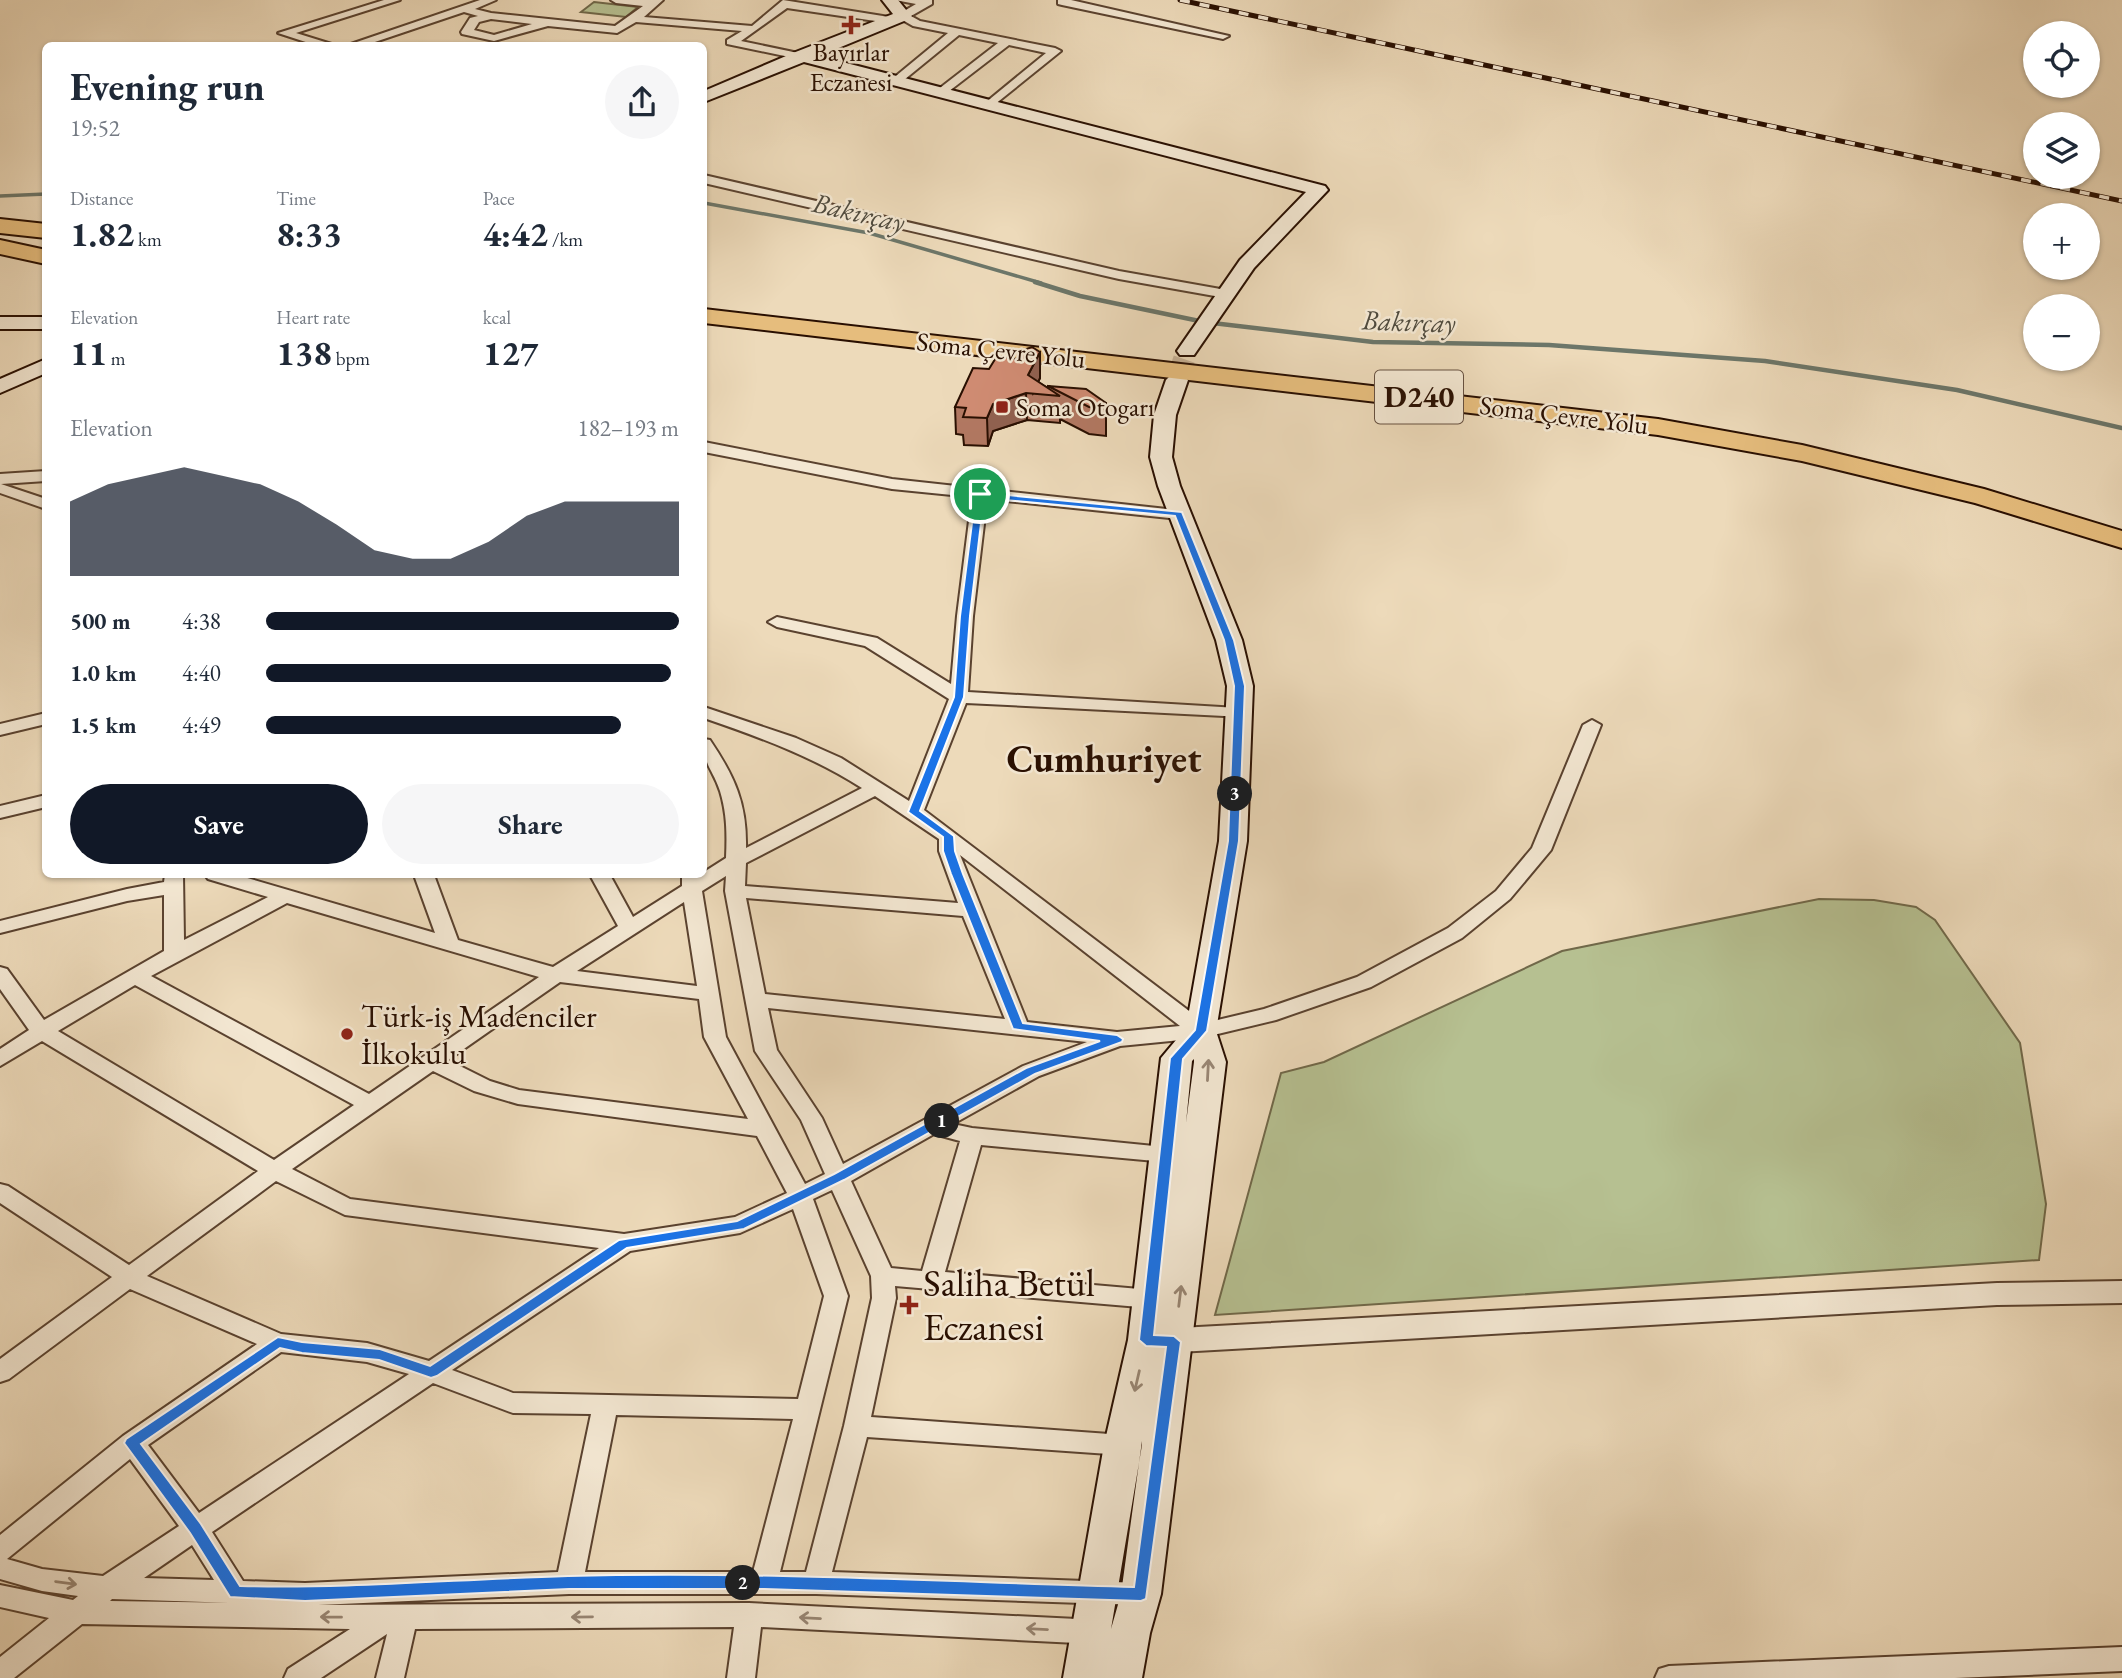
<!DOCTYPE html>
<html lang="en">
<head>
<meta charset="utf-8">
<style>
	body { margin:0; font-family:"EB Garamond",serif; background:#f6f6f7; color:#1f2937; height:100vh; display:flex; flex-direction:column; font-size:26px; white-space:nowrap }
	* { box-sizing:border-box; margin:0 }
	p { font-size:23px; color:#747a83 }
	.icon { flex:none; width:38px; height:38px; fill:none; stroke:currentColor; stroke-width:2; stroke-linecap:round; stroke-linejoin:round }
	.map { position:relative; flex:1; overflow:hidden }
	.details { position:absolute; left:42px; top:42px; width:665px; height:836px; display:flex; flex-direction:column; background:#fff; border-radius:10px; box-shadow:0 2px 5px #0004 }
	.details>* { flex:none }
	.controls { position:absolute; left:2023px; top:21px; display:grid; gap:14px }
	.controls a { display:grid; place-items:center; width:77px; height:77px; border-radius:50%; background:#fff; box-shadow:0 2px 5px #0004; font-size:35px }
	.pin { position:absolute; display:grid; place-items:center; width:60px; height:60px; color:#fff; margin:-30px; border:4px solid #fff; border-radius:50%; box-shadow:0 2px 7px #0007 }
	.km { position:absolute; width:35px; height:35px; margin:-18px; border-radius:50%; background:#222; color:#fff; font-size:19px; line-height:35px; text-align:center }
	.round { display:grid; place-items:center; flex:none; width:74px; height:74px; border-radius:37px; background:#f6f6f7 }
	.overview { display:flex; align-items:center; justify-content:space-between; height:119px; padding:0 28px }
	h1 { font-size:38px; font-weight:700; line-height:52px }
	.metrics { display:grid; grid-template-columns:repeat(3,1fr); gap:10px; height:119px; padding:7px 28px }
	.metrics div { display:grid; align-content:center }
	.metrics b { font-size:35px; font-weight:700 }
	.metrics small { font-size:19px; font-weight:400 }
	.metrics p { font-size:19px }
	.chart { height:196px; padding:14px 28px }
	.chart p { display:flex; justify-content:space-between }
	.chart svg { width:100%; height:126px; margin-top:7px; fill:#111827; opacity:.7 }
	.cta { display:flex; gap:14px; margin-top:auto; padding:14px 28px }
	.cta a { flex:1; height:80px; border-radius:42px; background:#111827; color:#fff; font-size:28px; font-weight:700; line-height:80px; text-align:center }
	.cta a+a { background:#f6f6f7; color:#1f2937 }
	ul { padding:0 28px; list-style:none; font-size:23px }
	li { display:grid; grid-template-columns:112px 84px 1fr; align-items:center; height:52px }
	li i { height:18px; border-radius:9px; background:#111827 }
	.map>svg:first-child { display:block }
	.green { fill:#b6c091; stroke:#706849; stroke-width:2 }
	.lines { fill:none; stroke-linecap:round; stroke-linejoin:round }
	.stream-far1 { stroke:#6c7669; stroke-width:3.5 }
	.stream { stroke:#6c7669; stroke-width:4.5 }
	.secondary-tunnel { stroke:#c6b195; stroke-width:22; stroke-dasharray:22 11; stroke-linecap:butt }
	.minor-casing { stroke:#5a422f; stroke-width:4 }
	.tertiary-casing { stroke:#5a422f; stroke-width:4 }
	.secondary-casing { stroke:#290f01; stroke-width:4 }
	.trunk-casing { stroke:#290f01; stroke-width:4 }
	.minor { fill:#f3e7d2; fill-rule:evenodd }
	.tertiary { fill:#f3e7d2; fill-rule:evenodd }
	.secondary { fill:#f3e7d2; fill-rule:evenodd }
	.trunk { fill:#e6bd7d; fill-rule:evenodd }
	.rail-casing { stroke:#290f01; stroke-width:5 }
	.rail { stroke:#f3e7d2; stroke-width:3.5; stroke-dasharray:10; stroke-linecap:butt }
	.wall { fill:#b27862; stroke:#290f01; stroke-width:2 }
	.shaded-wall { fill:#916150; stroke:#290f01; stroke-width:2 }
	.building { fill:#cf8b72; stroke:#290f01; stroke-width:2 }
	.oneway { stroke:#988674 }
	.route { fill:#1a73e8; stroke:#fff; stroke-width:2; fill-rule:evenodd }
	.poi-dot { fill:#8f2418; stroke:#f3e7d2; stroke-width:2.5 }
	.labels { text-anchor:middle; stroke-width:5; stroke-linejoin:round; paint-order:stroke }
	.far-poi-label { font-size:26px; fill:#290f01; stroke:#f3e7d2 }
	.far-street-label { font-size:26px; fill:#290f01; stroke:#f3e7d2 }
	.far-water-label { font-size:28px; font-style:italic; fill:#504b3e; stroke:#f3e7d2 }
	.shield { fill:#f3e7d2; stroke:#665040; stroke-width:2 }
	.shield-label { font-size:30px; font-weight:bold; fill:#290f01 }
	.poi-label { font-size:32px; fill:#290f01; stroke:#f3e7d2; text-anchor:start }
	.district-label { font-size:38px; font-weight:bold; fill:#290f01; stroke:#f3e7d2 }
	.near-poi-label { font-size:38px; fill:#290f01; stroke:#f3e7d2; text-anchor:start }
</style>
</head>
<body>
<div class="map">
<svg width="2122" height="1678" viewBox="0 0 2122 1678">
	<rect width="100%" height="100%" fill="#eddaba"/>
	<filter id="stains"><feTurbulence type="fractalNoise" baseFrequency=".00286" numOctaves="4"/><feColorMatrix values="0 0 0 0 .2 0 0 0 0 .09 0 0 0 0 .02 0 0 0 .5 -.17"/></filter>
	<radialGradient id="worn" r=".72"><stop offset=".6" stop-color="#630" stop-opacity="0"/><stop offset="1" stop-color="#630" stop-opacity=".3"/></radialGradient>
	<g class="green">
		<polygon points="594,2 638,7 626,17 581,12"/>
		<polygon points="1819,899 1874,900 1916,907 1935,920 2020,1043 2046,1204 2039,1260 1215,1315 1281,1073 1324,1062 1562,951"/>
	</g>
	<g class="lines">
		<g class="stream-far1">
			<polyline points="0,196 46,194"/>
			<polyline points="704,203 869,233 1041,283"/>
		</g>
		<polyline class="stream" points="1035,282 1080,296 1204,322 1373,342 1549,345 1765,361 1957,390 2122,428"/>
		<polyline class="secondary-tunnel" points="1177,380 1187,351"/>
		<defs>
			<g id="minor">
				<polygon points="384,0 400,0 296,33 338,46 318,46 278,33"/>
				<path d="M480 0H496L475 9 491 13 615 26 643 6 616 3 611 0H663L644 17 752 26 783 0 889 17 894 20 889 23 787 8 741 41 803 54V58L799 59 727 44V40L742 31 636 22 617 33 548 26 494 41 462 34 461 32 470 18 478 16 464 12 363 46H345ZM491 19 532 24 494 35 474 30 479 22Z"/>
				<polygon points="895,0 932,0 932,4 911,16 920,21 1055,48 1061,51 989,109 983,105 985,103 1046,53 1009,45 944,95 936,95 936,91 998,43 959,35 899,84 891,84 891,80 948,33 913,26 899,18 899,14 916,4"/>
				<polygon points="1058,0 1071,0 1229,36 1223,39 1062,5 1058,4"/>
				<polygon points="704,175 1119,271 1226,290 1233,294 1226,298 1119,279 704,183"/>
				<path d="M704 442 892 479 1185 511 1187 514 1179 519 987 499 973 616 968 692 1238 708 1244 709 1247 713 1244 717 966 703 924 810 1205 1023 1264 1009 1357 977 1448 928 1496 891 1532 848 1583 725 1592 720 1601 725 1551 850 1510 899 1462 938 1371 987 1276 1020 1201 1038 1120 1046 1039 1076 953 1124 972 1128 1174 1148 1177 1154 1174 1160 1166 1162 981 1145 945 1272 1151 1290 1159 1293 1163 1299 1159 1305 1151 1308 895 1286 896 1298 871 1417 1123 1435 1132 1438 1136 1445 1132 1452 1123 1455 867 1437 832 1572 1141 1583 1151 1586 1154 1594 1151 1602 1141 1605 816 1594H569L318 1605 749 1603 1097 1620 1107 1624 1111 1632 1107 1640 1097 1644 761 1627 755 1678H727L734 1627 415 1629 404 1678H376L387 1634 321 1678H284L288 1669 350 1629 82 1624 14 1678H0V1657L49 1618 0 1607V1585L73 1600 78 1596 42 1591 0 1579V1535L123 1436 257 1344 130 1289 9 1379 0 1382V1359L112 1277 0 1203V1184L8 1186 129 1265 258 1171 42 1041 0 1066V1049L29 1030 0 989V967L7 969 44 1020 164 951V895L127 901 0 933V921L127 889 164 882 165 875H183L184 940 268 897 208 879 205 875H237L435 933 414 875H434L458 940 553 967 618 926 590 875H610L633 917 682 886V875H704V872L726 858C727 834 727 814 720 791 712 767 704 768 704 739L710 740C735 777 747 804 746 848L862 788C812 756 759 737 704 718V707L796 738 841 758 909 801 949 699 865 646 777 627 768 622 777 617 877 638 951 684 957 616 972 497 892 489 704 452ZM875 796 939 839V851L958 903 745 886 746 863ZM960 855 1180 1026 1117 1032 1027 1022ZM726 876 725 891 755 1051 801 1120 825 1174 805 1184 726 1037 702 891ZM746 898 963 916 1005 1019 765 994ZM684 902 697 986 577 971ZM287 903 539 977 369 1094 151 976ZM560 982 699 999 704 1037 748 1119 519 1090 490 1081 448 1060ZM135 985 354 1105 274 1160 58 1031ZM768 1008 1087 1042 1023 1066 843 1164 822 1118 777 1050ZM433 1071 474 1091 518 1104 757 1136 787 1193 735 1217 624 1234 350 1199 292 1169ZM934 1134 960 1141 922 1271 891 1268 851 1181ZM276 1181 345 1215 599 1248 429 1361 367 1343 281 1334 147 1276ZM832 1190 871 1276 872 1298 844 1426 806 1572H780L848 1296 813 1199ZM793 1209 824 1296 798 1399 513 1393 452 1370 630 1251 740 1233ZM281 1352 367 1362 409 1374 199 1513 148 1445ZM433 1383 513 1413 591 1414 558 1572 305 1583 243 1581 212 1532ZM616 1415 793 1419 753 1572H585ZM130 1459 179 1526 103 1576 42 1569 7 1559ZM192 1545 214 1580 144 1578ZM112 1599 236 1603H244L110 1601Z"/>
				<polygon points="46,471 46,481 1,484 46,499 46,509 0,493 0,474"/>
				<polygon points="46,713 46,724 0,735 0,724"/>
				<polygon points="46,795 46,807 0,818 0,806"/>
				<polygon points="2122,1647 2122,1671 1955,1678 1655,1678 1659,1669 1669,1666"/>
			</g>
			<polygon id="tertiary" points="2122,1281 2122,1303 1997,1305 1161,1353 1150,1349 1145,1341 1150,1333 1161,1329 1997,1283"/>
			<g id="secondary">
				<polygon points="882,0 898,0 911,16 909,19 819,56 1325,186 1328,190 1254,268 1194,355 1180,355 1177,351 1240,260 1306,192 804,62 704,102 704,91 793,53 893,14"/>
				<rect x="0" y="317" width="46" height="12"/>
				<polygon points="46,359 46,373 0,393 0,379"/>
				<path d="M1177 374 1184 376 1188 380 1176 415 1172 457 1180 486 1242 640 1253 686 1247 841 1216 1031 1226 1062 1161 1594 1150 1633 1142 1678H1063L1104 1445 1128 1340 1161 1058 1186 1028 1219 841 1227 686 1216 640 1158 486 1150 457 1154 415 1166 380 1170 376ZM1194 1059V1062L1186 1123 1192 1061ZM1142 1441 1121 1594 1111 1629 1142 1445Z"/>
			</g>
			<g id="trunk">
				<polygon points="0,219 46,224 46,238 0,233"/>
				<polygon points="0,240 46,250 46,264 0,254"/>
				<polygon points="704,309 1658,419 1802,445 1984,489 2122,531 2122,548 1975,503 1802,461 1658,435 704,323"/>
			</g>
		</defs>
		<use href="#minor" class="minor-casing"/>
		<use href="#tertiary" class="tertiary-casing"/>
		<use href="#secondary" class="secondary-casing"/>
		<use href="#trunk" class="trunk-casing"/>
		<use href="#minor" class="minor"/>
		<use href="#tertiary" class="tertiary"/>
		<use href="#secondary" class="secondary"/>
		<use href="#trunk" class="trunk"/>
		<defs>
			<polyline id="rail" points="1180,0 2122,201"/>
		</defs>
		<use href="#rail" class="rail-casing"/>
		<use href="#rail" class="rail"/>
	</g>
	<polygon class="wall" points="1040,352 1040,378 1038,382 1048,388 1048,386 1106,403 1106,436 1089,434 1060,419 1060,423 1027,420 993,431 988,446 964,445 963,435 956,434 955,407 989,369"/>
	<g class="shaded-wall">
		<polygon points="1040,352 1040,378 1033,393 1028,375"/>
		<polygon points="1026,393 1027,420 993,431 988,446 987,418 993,404"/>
	</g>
	<g class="building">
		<polygon points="1032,347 1040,352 1028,375 1060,396 1026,393 993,404 987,418 963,417 966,408 955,407 973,368 989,369 997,356 1017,359 1023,350"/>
		<polygon points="1048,386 1086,389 1106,403 1106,409 1089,407"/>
	</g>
	<defs><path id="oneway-shaft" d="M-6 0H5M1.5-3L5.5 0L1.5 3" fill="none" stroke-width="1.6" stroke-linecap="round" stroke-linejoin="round" transform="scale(1.75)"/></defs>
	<g class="oneway">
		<use href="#oneway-shaft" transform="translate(1208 1070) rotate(-87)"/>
		<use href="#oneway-shaft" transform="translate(1180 1296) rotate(-83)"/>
		<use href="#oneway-shaft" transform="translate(1137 1381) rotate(103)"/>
		<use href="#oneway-shaft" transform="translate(66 1583) rotate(8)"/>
		<use href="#oneway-shaft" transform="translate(331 1617) rotate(-179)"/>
		<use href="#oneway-shaft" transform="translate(582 1617) rotate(179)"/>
		<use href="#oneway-shaft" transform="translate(810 1618) rotate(-177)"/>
		<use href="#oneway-shaft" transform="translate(1037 1629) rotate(-177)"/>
	</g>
	<path class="route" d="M976 492 1182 512 1234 640 1245 686 1239 841 1207 1031 1183 1059 1154 1335 1174 1336 1181 1342 1146 1599 1141 1601 764 1589H569L305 1601 230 1597 190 1533 124 1443 126 1439 278 1337 302 1342 380 1349 430 1366 619 1240 737 1221 834 1174 1026 1068 1100 1041 1013 1029 951 874 943 851V837L908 812 954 697 960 616ZM984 498 1175 516 1224 640 1234 686 1228 841 1195 1030 1170 1058 1139 1340 1146 1346 1166 1347 1134 1587C946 1582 756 1571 568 1576 459 1579 350 1589 240 1586L201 1524 141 1444 280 1348 302 1353 379 1360 431 1378 437 1376 627 1248 744 1229 844 1180 1035 1074 1122 1042 1123 1039 1117 1035 1023 1023 963 874 955 851 954 836 920 811 964 697 970 616Z"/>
	<g class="poi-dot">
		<path d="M847.5 14.5h7v7h7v7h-7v7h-7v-7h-7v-7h7z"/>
		<rect x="995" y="400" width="14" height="14" rx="3.5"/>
		<circle cx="347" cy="1034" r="7"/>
		<path d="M905.5 1294.5h7v7h7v7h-7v7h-7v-7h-7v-7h7z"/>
	</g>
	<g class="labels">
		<g class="far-poi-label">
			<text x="851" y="61">Bayırlar<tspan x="851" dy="30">Eczanesi</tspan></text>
			<text x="1016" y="416" text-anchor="start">Soma Otogarı</text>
		</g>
		<g class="far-street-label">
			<text transform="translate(1001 350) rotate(6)" y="9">Soma Çevre Yolu</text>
			<text transform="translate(1564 415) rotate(7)" y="9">Soma Çevre Yolu</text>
		</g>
		<g class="far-water-label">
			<text transform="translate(859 212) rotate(13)" y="10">Bakırçay</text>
			<text transform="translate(1409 321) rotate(2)" y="10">Bakırçay</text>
		</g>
		<rect class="shield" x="1375" y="370.5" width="88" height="53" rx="5"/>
		<g class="shield-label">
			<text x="1419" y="407">D240</text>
		</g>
		<g class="poi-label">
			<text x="361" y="1027">Türk-iş Madenciler<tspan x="361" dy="37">İlkokulu</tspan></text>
		</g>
		<g class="district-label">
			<text x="1104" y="772">Cumhuriyet</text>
		</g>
		<g class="near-poi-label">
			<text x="923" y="1296">Saliha Betül<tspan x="923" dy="44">Eczanesi</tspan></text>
		</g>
	</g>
	<rect width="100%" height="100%" filter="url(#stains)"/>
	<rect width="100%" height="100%" fill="url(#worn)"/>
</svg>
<div class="controls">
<a><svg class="icon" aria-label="locate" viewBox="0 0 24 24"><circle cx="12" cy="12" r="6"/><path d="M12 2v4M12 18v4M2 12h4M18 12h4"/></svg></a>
<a><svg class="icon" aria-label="layers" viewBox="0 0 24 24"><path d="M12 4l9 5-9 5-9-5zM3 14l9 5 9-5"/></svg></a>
<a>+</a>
<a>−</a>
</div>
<div class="pin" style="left:980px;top:494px;background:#1e9e55"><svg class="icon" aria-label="arrive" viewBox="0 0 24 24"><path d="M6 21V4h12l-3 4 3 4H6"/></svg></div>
<b class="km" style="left:942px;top:1121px">1</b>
<b class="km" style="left:743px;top:1583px">2</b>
<b class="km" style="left:1235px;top:794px">3</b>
<section class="details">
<div class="overview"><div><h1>Evening run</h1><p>19:52</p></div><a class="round"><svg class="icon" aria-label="share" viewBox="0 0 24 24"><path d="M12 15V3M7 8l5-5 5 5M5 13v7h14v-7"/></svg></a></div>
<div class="metrics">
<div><p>Distance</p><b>1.82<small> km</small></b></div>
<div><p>Time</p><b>8:33</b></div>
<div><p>Pace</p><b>4:42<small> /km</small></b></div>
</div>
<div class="metrics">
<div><p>Elevation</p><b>11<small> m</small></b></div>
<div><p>Heart rate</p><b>138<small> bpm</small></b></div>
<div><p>kcal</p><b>127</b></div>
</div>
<div class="chart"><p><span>Elevation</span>182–193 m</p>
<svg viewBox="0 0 160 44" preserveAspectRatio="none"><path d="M0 44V18L10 12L20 9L30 6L40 9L50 12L60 18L70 26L80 35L90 38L100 38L110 32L120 23L130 18L140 18L150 18L160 18V44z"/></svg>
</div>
<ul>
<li><b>500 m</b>4:38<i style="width:100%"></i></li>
<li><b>1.0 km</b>4:40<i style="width:98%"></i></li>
<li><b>1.5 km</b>4:49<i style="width:86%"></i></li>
</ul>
<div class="cta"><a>Save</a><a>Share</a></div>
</section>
</div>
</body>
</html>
